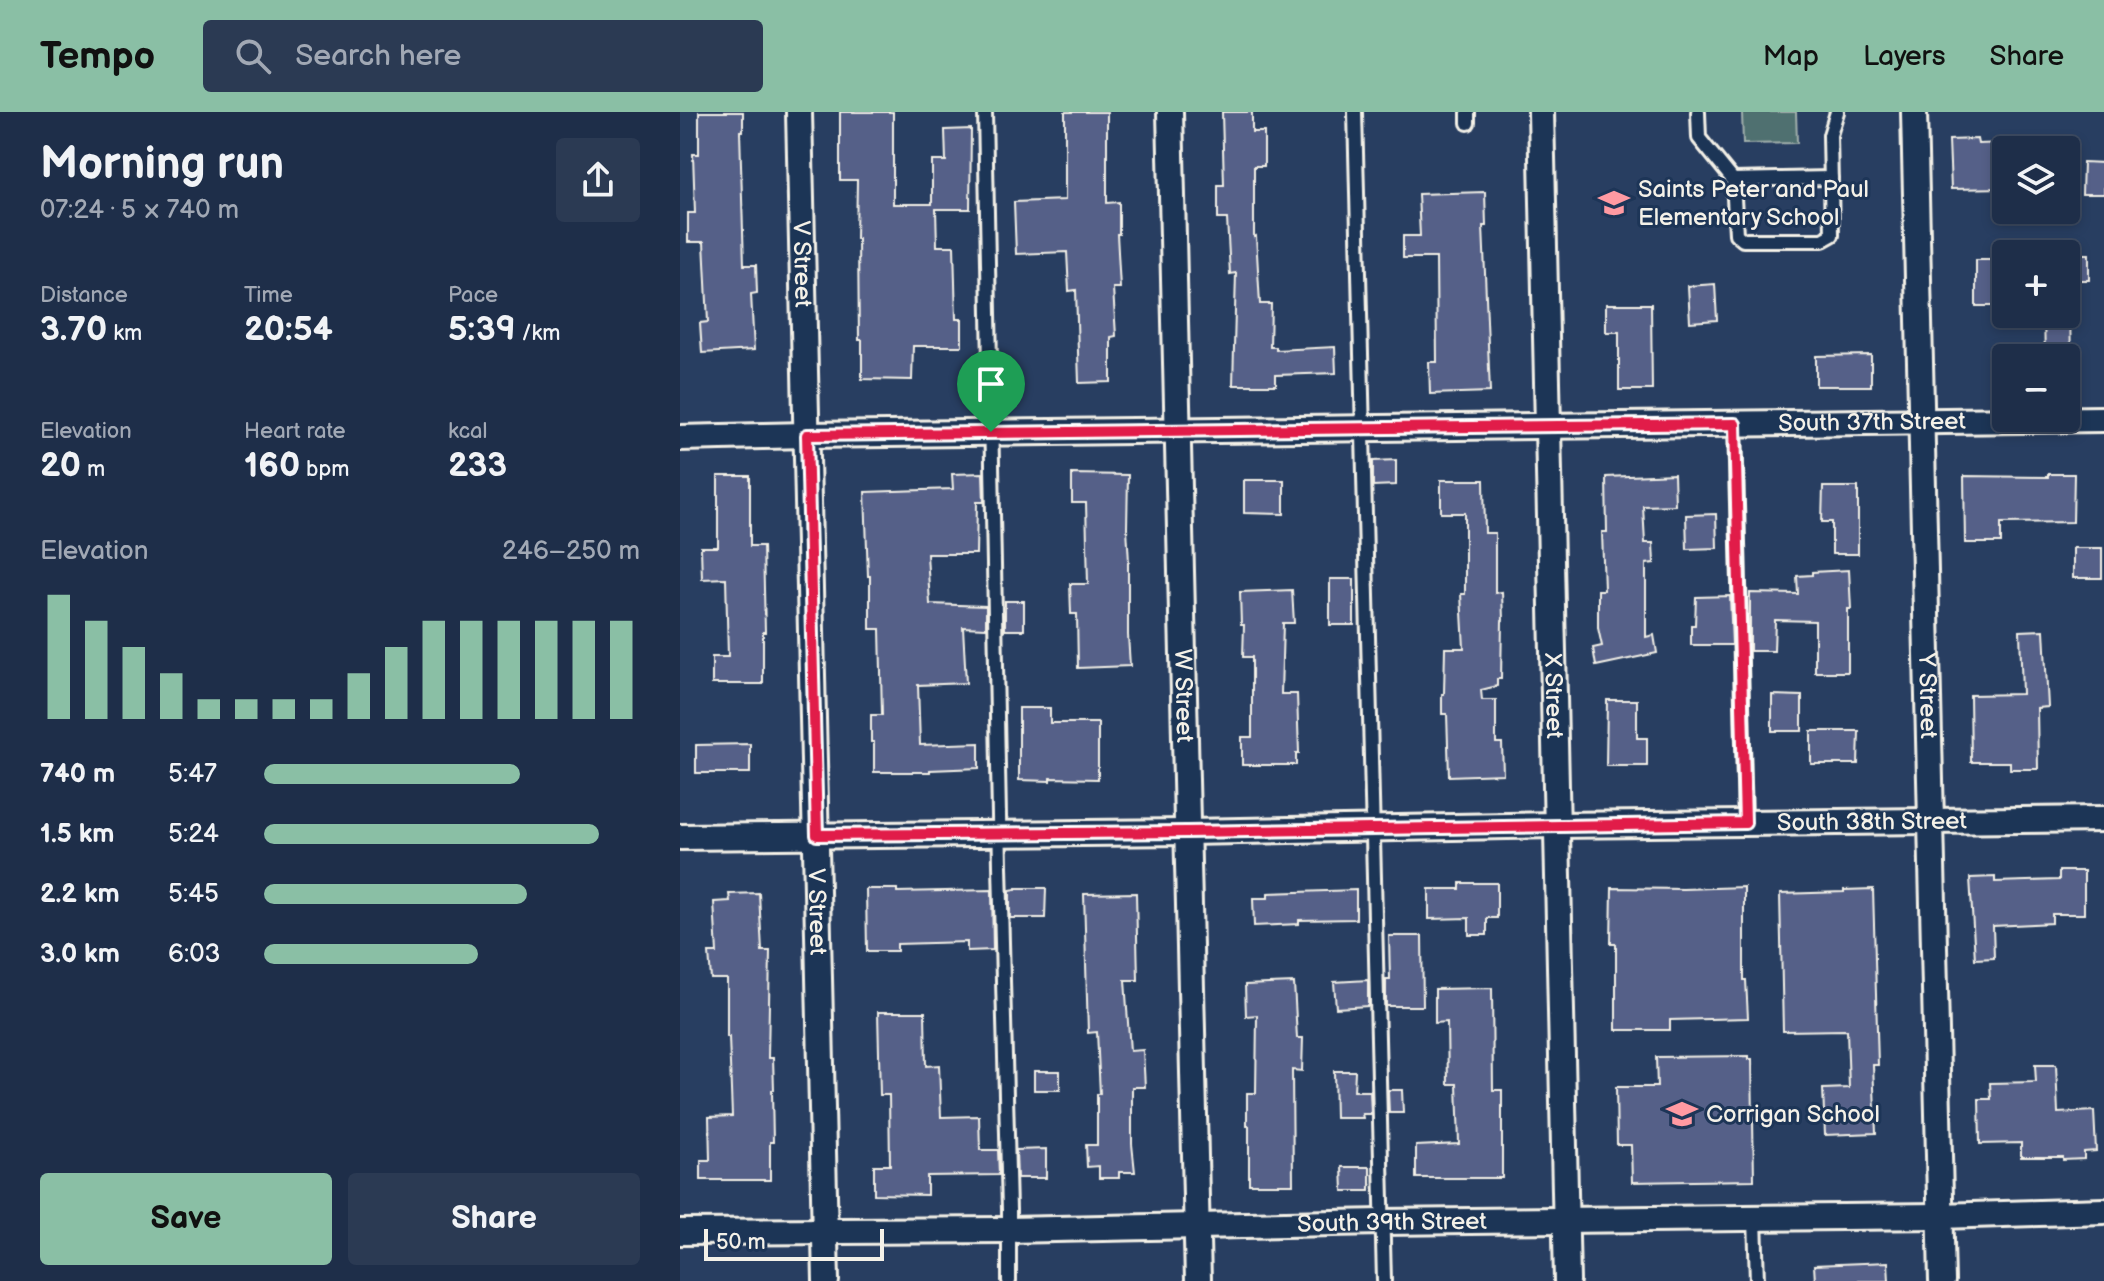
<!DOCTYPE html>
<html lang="en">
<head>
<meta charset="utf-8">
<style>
	body { margin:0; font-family:"Balsamiq Sans",sans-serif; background:#2b3a53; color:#f1f3f6; height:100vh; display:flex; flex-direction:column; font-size:30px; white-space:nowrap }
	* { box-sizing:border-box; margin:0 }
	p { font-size:26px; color:#a1a8b4 }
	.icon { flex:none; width:44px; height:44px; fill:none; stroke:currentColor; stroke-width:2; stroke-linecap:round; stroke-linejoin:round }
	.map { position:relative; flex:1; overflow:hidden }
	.panel { display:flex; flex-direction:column; background:#1e2e49; width:680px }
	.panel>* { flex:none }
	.buttons { position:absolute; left:1312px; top:24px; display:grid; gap:16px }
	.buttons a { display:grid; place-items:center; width:88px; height:88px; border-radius:8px; background:#1e2e49; box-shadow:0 4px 12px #0003,0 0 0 2px #3c4a61; font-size:40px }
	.scale { position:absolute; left:24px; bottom:20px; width:180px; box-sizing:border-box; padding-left:8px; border:4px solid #f4f1e8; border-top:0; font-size:22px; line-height:28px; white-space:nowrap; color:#f4f1e8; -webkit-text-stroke:6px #1d3557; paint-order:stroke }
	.pin { position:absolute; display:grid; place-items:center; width:68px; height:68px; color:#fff; margin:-82px -34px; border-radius:50% 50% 50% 0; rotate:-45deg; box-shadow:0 0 8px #0007 }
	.pin .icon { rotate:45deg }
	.round { display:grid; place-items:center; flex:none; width:84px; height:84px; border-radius:8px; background:#2b3a53 }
	.overview { display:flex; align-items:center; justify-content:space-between; height:136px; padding:0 40px }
	h1 { font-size:44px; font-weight:700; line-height:60px }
	.stats { display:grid; grid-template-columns:repeat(3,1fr); gap:12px; height:136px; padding:8px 40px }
	.stats div { display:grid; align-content:center }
	.stats b { font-size:34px; font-weight:700 }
	.stats small { font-size:22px; font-weight:400 }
	.stats p { font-size:22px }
	.chart { height:224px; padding:16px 40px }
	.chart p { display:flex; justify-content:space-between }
	.chart svg { width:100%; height:144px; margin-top:8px; stroke:#8abfa5; stroke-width:6 }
	.action { display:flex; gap:16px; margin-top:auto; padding:16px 40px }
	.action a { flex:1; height:92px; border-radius:8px; background:#8abfa5; color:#111; font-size:32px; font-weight:700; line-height:92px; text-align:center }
	.action a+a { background:#2b3a53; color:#f1f3f6 }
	ul { padding:0 40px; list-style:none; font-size:26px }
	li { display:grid; grid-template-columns:128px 96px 1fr; align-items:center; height:60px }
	li i { height:20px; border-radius:10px; background:#8abfa5 }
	header { display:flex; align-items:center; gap:48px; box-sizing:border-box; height:112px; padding:0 40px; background:#8abfa5; color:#111 }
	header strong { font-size:38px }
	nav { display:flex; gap:44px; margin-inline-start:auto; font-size:28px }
	.search { width:560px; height:72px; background:#2b3a53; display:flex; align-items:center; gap:20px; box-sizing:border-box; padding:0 28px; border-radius:8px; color:#a1a8b4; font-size:30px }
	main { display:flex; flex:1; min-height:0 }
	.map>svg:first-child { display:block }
	.green { fill:#4f6f70; stroke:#a2b0ac; stroke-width:2 }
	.building { fill:#546088; stroke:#f4f1e8; stroke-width:2 }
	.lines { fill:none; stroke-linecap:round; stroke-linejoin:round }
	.service-casing { stroke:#f4f1e8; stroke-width:18 }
	.minor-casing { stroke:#f4f1e8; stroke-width:30 }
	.service { stroke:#1d3557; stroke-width:12 }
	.minor { stroke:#1d3557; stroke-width:24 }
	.route-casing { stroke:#fff; stroke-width:16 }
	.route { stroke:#e11d48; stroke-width:10 }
	.labels { text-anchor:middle; stroke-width:6; stroke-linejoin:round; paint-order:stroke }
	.poi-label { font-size:24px; fill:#f4f1e8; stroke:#1d3557; text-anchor:start }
	.street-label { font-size:24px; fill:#f4f1e8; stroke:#1d3557 }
</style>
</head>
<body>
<header>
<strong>Tempo</strong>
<div class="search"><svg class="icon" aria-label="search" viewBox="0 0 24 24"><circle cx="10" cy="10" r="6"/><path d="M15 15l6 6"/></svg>Search here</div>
<nav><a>Map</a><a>Layers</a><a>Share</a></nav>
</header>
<main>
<section class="panel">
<div class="overview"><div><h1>Morning run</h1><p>07:24 · 5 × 740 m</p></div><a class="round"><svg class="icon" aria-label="share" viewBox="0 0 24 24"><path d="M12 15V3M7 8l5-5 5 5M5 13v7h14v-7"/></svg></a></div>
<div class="stats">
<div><p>Distance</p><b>3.70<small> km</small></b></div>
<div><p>Time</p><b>20:54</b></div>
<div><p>Pace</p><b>5:39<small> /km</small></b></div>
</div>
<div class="stats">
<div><p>Elevation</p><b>20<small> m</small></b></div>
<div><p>Heart rate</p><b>160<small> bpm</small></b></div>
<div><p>kcal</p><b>233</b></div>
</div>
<div class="chart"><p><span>Elevation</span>246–250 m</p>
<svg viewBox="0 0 160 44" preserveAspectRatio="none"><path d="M5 44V6M15 44V14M25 44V22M35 44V30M45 44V38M55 44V38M65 44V38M75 44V38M85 44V30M95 44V22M105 44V14M115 44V14M125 44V14M135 44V14M145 44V14M155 44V14"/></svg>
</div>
<ul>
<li><b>740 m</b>5:47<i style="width:68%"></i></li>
<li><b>1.5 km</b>5:24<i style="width:89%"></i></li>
<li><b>2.2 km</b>5:45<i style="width:70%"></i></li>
<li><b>3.0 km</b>6:03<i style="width:57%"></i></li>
</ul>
<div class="action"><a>Save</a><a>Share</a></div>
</section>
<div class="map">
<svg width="1424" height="1169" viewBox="0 0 1424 1169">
	<rect width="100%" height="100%" fill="#283e61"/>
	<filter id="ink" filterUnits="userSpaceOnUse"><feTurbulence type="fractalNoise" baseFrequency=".0125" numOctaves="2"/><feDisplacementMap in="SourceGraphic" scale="16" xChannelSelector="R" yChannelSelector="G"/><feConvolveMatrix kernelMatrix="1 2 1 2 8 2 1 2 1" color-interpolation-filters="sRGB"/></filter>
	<g filter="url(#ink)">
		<polygon class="green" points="1062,0 1116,0 1117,31 1063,32"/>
		<g class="building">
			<polygon points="19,0 63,0 63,19 60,19 64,153 76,153 77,181 71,182 74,238 22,241 20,211 28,210 24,130 8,130 8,101 15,101 13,42 19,42"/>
			<polygon points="160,0 213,0 213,92 252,92 252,49 266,49 265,18 291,17 290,97 256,97 257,134 274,134 276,207 282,207 282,234 233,234 232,268 182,267 182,228 179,228 178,127 176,127 177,68 160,68"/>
			<polygon points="385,0 427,0 427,91 439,90 439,122 437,122 440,176 433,176 436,224 431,225 431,270 399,271 396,178 389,179 387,140 336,142 334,90 385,88"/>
			<polygon points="542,0 572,0 572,20 584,20 584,54 574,54 574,125 576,124 580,192 591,192 590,235 596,235 596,238 655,235 656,261 596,263 596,273 553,273 556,161 550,162 547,107 538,107 538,73 544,73"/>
			<polygon points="1297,27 1298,32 1326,31 1326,76 1271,77 1269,28"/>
			<polygon points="1403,50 1424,51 1424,82 1402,82"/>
			<polygon points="805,80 806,114 803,114 810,280 750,282 749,250 757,250 756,146 723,146 723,124 740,124 738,82"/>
			<rect x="1386" y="142" width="23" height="26"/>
			<rect x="1296" y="148" width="30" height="46"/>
			<polygon points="1035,172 1037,208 1010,210 1008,174"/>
			<polygon points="926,192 971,192 972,278 939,278 939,220 926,220"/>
			<polygon points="1364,202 1390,202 1391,246 1365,246"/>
			<polygon points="1191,243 1191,274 1136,274 1136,244"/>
			<polygon points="716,348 716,373 693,374 693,349"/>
			<polygon points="303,361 304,390 297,390 296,442 247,442 250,492 306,494 306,516 283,515 286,571 238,573 240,633 299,631 299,656 250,658 250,660 194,660 194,630 191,630 191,603 202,603 200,517 190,517 190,464 188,464 185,380 273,377 272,362"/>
			<polygon points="392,362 448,363 447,416 449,450 448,450 448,523 450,554 398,556 397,502 391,502 390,472 408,472 406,391 392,391"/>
			<polygon points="994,362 995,393 963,394 965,431 973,431 974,451 966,452 966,525 974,523 977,541 916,554 913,536 922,534 918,516 918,478 924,478 922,420 927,420 926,365"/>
			<polygon points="1368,362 1394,362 1393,410 1321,411 1321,431 1285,431 1284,364 1368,365"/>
			<polygon points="38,364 70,364 70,434 83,434 85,520 83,520 83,572 32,572 32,545 48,545 46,466 22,467 21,435 38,435"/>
			<polygon points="564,368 604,368 604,402 564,401"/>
			<polygon points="761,368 804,368 805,421 815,421 815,481 822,480 823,508 822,509 821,567 817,567 817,574 801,578 802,588 816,588 816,631 822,631 823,662 769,664 767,602 762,602 762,582 764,582 765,536 784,536 781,482 785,482 785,401 761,401"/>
			<polygon points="1143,375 1178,375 1178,442 1152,442 1152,410 1142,410"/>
			<polygon points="1036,402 1037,436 1007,437 1006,403"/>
			<rect x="1393" y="436" width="29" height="30"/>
			<polygon points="1169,458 1171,497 1168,497 1168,560 1135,560 1135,509 1095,508 1094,539 1070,539 1070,481 1118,482 1117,464 1132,463 1132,460"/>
			<rect x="650" y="467" width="24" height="46"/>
			<polygon points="612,478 614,511 603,511 601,582 617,582 619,641 616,641 616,653 562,653 562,625 572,625 572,545 563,545 564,513 561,513 560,480"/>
			<polygon points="1050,484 1052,533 1011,533 1011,513 1015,513 1016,485"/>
			<rect x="325" y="489" width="19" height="29"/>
			<polygon points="1364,518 1368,595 1357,596 1358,657 1330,657 1330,650 1291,650 1290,583 1342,582 1340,519"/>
			<polygon points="1092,583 1122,584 1122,619 1092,619"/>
			<polygon points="927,588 957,588 957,626 967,626 967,654 926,654"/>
			<polygon points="339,596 370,596 370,611 418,611 418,667 370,666 370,669 339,668"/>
			<polygon points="1131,619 1179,619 1178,652 1131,652"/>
			<polygon points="70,632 70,661 16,661 16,633"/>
			<polygon points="1379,759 1404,759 1404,802 1372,802 1372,811 1313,814 1314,846 1295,847 1290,766 1315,765 1315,770 1379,768"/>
			<polygon points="780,771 817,771 817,806 807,806 807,823 789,823 789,806 749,807 749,777 780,777"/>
			<polygon points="1064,775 1064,868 1066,868 1068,906 990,908 990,918 936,918 936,832 931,832 932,776 1003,777"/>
			<polygon points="336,776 366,776 365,806 330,806 330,778 336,777"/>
			<polygon points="186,777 217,777 217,780 312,778 313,838 287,839 287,830 217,832 217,839 187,839"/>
			<polygon points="1193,777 1198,953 1193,953 1196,1021 1145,1023 1143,977 1169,976 1167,918 1103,919 1100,782 1164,780 1164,778"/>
			<polygon points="676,778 676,807 619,808 619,812 574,814 573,786 588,786 588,781"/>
			<polygon points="79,781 82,839 90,839 88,946 93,946 94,978 92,978 93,1030 90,1030 90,1068 21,1068 21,1048 30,1048 29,1005 52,1004 49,925 47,925 47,867 31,867 29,841 37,841 34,790 50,789 49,782"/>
			<polygon points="456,781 458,868 445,868 450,939 463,938 465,975 452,975 452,1032 455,1060 439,1060 439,1066 419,1066 419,1054 407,1055 406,1033 417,1033 417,982 420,982 417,920 408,921 404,782"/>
			<polygon points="709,824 742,824 743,894 706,894 706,867 710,867"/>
			<polygon points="688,868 688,894 656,896 654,870"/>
			<polygon points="614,871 617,926 623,926 622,959 612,958 613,1072 569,1072 569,1014 567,1014 567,981 576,981 577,903 566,904 565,873"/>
			<polygon points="812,876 813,978 822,978 822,1066 736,1066 736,1034 779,1032 777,972 768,972 767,910 755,911 755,877"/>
			<polygon points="198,900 245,900 246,954 259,953 261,1005 299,1004 300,1038 318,1038 319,1063 247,1064 247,1083 194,1082 194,1053 210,1053 209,983 200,983"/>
			<polygon points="1069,944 1069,947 1072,947 1074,1068 952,1070 951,1033 937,1033 936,975 977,975 976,945"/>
			<polygon points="1355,953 1376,953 1378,1001 1414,999 1416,1039 1404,1040 1404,1047 1383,1048 1383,1045 1341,1045 1341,1031 1300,1032 1299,987 1311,987 1310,971 1356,970"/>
			<rect x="354" y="959" width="26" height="19"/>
			<polygon points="654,959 675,959 674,979 690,979 691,1002 682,1002 683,1006 655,1006"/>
			<polygon points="708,978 722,978 723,1001 709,1001"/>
			<polygon points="366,1037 366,1066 337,1066 336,1038"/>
			<polygon points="662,1055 690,1055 690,1079 663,1079"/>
			<polygon points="1208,1150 1209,1169 1135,1169 1134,1153"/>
		</g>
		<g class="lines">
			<defs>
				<g id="service">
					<polyline points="305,0 320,754 329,1098 329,1169"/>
					<polyline points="675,0 704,1169"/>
					<polyline points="788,0 788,11"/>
					<polyline points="1018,0 1019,26 1053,68 1056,122 1063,128 1143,128 1152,123 1150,23 1157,0"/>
					<polyline points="1053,68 1151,66"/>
					<polyline points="1055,312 1065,711"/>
					<polyline points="1075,1106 1077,1169"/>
				</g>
				<g id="minor">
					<path id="s1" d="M119 0 146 1169"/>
					<path id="s2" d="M490 0 518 1169"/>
					<path id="s3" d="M861 0 887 1169"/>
					<path id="s4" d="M1234 0 1262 1169"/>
					<path id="s5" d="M0 326 127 323 1424 307"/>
					<path id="s6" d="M0 725 507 720 876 713 1424 707"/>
					<path id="s7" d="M0 1120 328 1118 702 1110 1260 1104 1424 1099"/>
				</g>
			</defs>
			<use href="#service" class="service-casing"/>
			<use href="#minor" class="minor-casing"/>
			<use href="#service" class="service"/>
			<use href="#minor" class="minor"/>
		</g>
	</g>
	<g class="lines" filter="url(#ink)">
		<defs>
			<polygon id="route" points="1055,312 1065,711 507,720 137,723 127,323"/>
		</defs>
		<use href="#route" class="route-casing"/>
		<use href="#route" class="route"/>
	</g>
	<defs>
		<symbol id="school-bare" viewBox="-9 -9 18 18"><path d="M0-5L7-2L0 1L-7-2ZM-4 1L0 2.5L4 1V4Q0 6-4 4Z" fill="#ff9aa2" stroke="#1d3557" stroke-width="2.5" paint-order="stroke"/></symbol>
	</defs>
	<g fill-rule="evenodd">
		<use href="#school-bare" x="912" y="69" width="44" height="44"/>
		<use href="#school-bare" x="980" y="980" width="44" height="44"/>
	</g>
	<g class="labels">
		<g class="poi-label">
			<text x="958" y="85">Saints Peter and Paul<tspan x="958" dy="28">Elementary School</tspan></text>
			<text x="1026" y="1010">Corrigan School</text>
		</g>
		<g class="street-label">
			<text dy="8" stroke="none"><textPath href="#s1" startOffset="152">V Street</textPath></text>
			<text dy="8" stroke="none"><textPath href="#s5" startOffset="1192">South 37th Street</textPath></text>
			<text dy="8" stroke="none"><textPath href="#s2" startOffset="584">W Street</textPath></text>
			<text dy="8" stroke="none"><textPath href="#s3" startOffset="584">X Street</textPath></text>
			<text dy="8" stroke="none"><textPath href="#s4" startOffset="584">Y Street</textPath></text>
			<text dy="8" stroke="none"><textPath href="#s6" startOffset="1192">South 38th Street</textPath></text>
			<text dy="8" stroke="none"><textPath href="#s1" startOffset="800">V Street</textPath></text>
			<text dy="8" stroke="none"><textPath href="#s7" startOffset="712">South 39th Street</textPath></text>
		</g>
	</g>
</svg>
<div class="buttons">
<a><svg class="icon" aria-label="layers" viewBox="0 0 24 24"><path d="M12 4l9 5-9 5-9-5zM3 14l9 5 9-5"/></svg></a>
<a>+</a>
<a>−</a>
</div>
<div class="scale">50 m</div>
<div class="pin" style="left:311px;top:320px;background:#1e9e55"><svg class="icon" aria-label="arrive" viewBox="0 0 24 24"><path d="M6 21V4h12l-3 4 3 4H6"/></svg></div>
</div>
</main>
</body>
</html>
